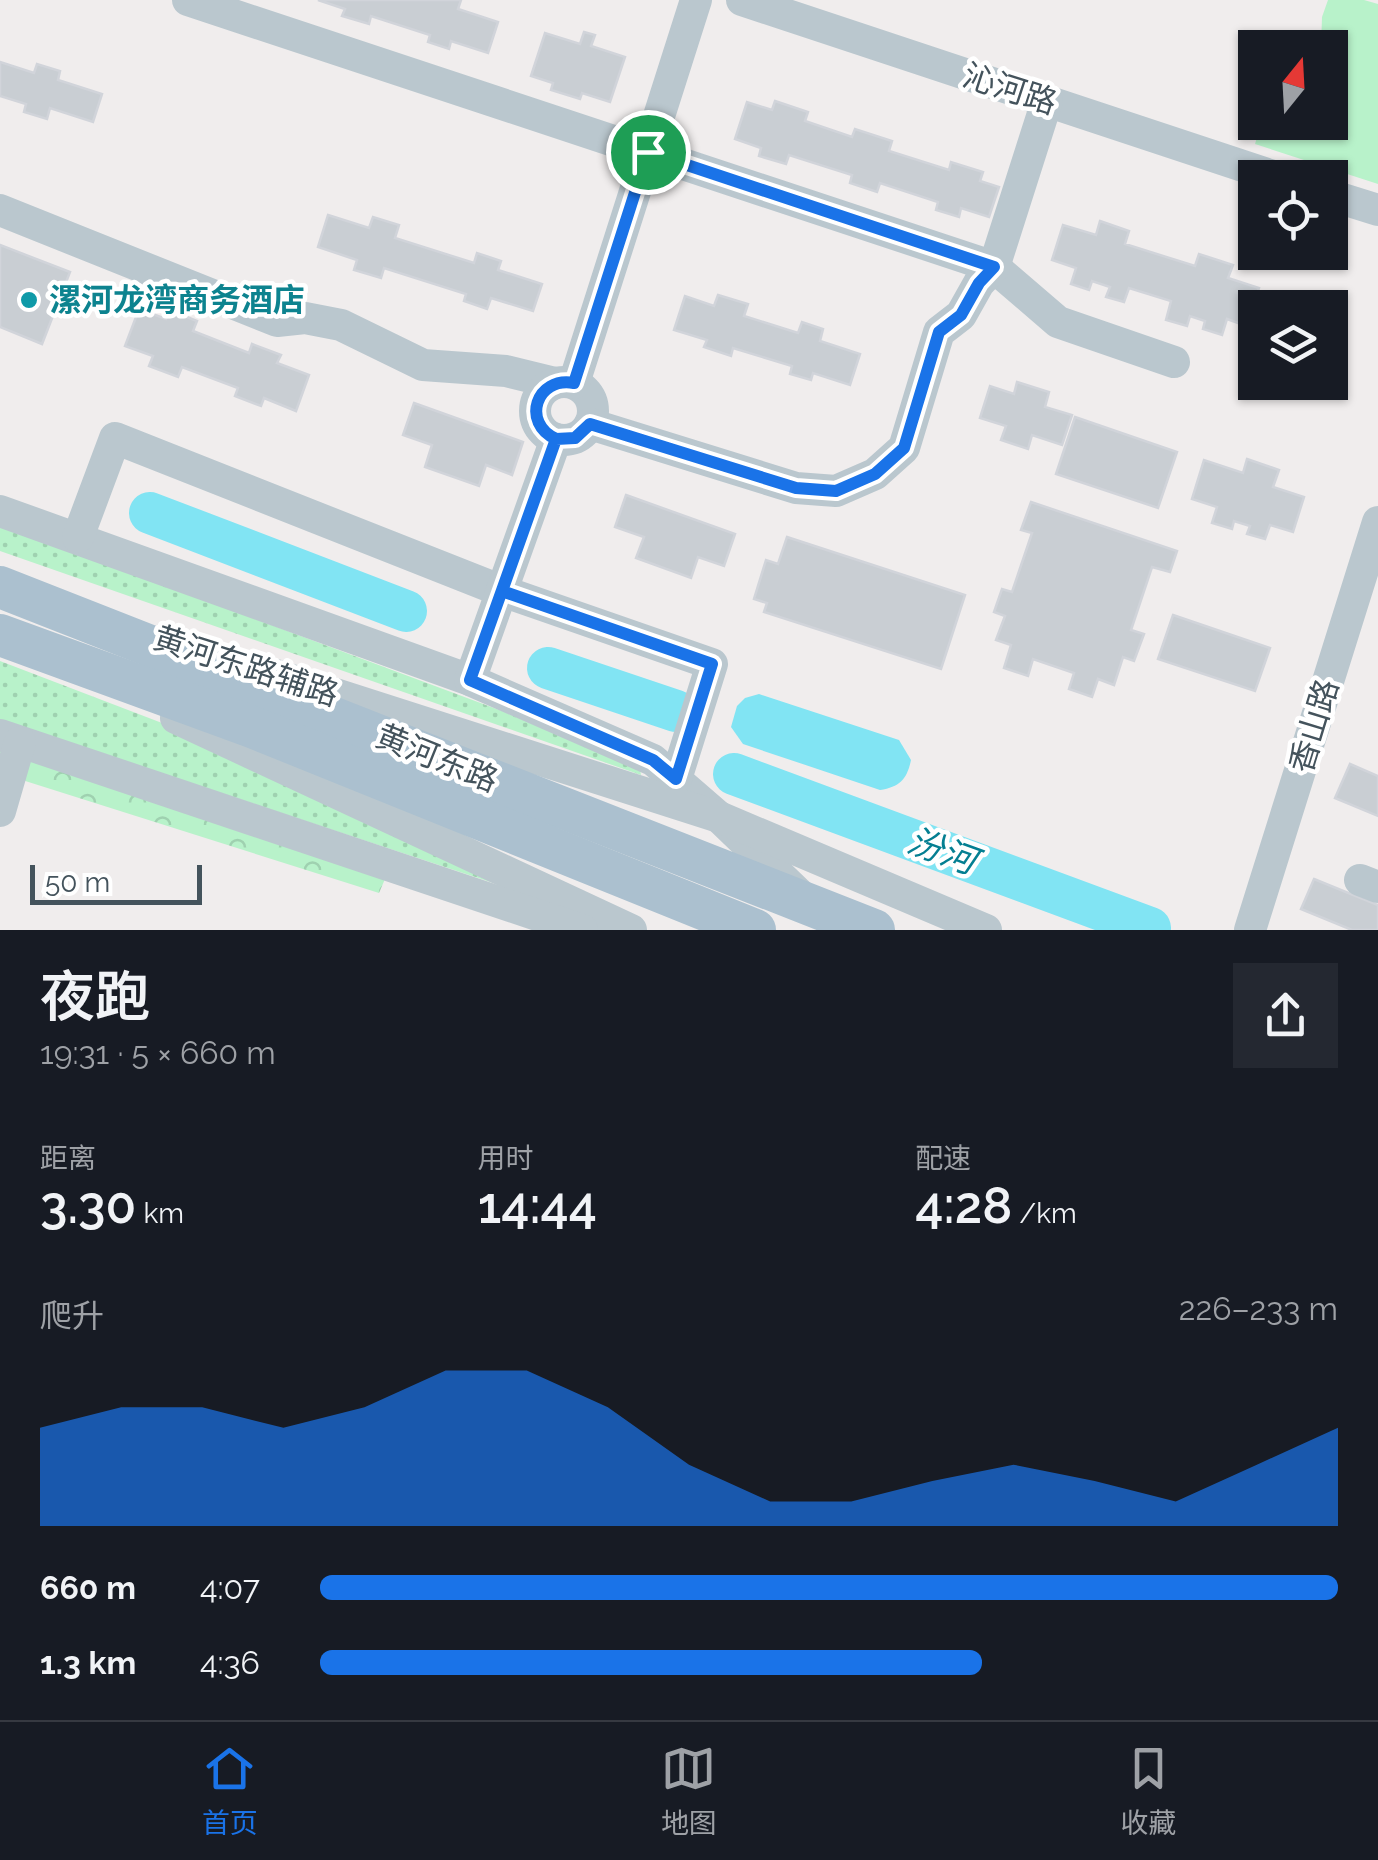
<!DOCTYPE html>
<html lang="zh">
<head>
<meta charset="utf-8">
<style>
	body { margin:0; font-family:Raleway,"Noto Sans SC",sans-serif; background:#242831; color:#f1f3f6; height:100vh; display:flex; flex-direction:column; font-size:38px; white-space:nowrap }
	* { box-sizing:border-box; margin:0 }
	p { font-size:32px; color:#9ea1a6 }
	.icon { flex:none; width:55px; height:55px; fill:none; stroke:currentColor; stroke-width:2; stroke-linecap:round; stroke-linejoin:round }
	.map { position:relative; height:930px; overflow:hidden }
	.sheet { display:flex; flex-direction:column; background:#171b24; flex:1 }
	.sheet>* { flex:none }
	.needle { width:65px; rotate:18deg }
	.controls { position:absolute; left:1238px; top:30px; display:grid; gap:20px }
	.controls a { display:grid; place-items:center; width:110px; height:110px; border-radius:0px; background:#171b24; box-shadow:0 2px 8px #0004; font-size:50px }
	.scale { position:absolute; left:30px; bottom:25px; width:172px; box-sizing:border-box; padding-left:10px; border:5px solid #44535c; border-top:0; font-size:28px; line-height:35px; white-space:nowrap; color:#44535c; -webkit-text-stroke:8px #fff; paint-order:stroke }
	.pin { position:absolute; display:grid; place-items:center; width:85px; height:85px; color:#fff; margin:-42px; border:5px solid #fff; border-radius:50%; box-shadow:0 2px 10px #0007 }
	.round { display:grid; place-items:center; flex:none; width:105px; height:105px; border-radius:0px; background:#242831 }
	.head { display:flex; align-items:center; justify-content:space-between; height:170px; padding:0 40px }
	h1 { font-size:55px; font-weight:600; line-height:75px }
	.metrics { display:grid; grid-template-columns:repeat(3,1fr); gap:15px; height:170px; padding:10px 40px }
	.metrics div { display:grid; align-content:center }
	.metrics b { font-size:50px; font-weight:600 }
	.metrics small { font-size:28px; font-weight:400 }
	.metrics p { font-size:28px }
	.chart { height:280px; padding:20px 40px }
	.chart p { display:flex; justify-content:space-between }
	.chart svg { width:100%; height:180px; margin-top:10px; fill:#1a73e8; opacity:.7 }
	ul { padding:0 40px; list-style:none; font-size:32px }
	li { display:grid; grid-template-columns:160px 120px 1fr; align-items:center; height:75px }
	li i { height:25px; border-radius:12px; background:#1a73e8 }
	.dock { display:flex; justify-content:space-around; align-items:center; height:140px; border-top:2px solid #363941; background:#171b24; font-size:28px; color:#9ea1a6 }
	.dock a { display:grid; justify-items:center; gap:5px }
	.dock .selected { color:#1a73e8 }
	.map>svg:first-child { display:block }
	.grass { fill:url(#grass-dots) }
	.park { fill:url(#park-crowns) }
	.garden { fill:#b8f2ca }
	.water { fill:#81e4f3 }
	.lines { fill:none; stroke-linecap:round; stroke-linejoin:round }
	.river { stroke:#81e4f3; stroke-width:42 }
	.building { fill:#c9ced3; stroke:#d1d4da; stroke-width:2.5 }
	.minor { stroke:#bac7ce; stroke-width:32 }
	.major { stroke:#abc0cf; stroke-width:42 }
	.route-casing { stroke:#fff; stroke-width:20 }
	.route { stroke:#1a73e8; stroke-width:12 }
	.culture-dot { fill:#0f9aa8; stroke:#fff; stroke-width:4 }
	.labels { text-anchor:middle; stroke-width:9; stroke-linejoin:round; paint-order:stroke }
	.street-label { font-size:32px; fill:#44535c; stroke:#fff }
	.culture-label { font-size:32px; font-weight:bold; fill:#0d838f; stroke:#fff; text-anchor:start }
	.water-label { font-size:35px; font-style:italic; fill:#047f92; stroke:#fff }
</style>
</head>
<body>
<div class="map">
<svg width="1378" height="930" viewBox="0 0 1378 930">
	<defs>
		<pattern id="grass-dots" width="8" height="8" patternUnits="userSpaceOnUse" patternTransform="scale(2.5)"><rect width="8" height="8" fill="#b8f2ca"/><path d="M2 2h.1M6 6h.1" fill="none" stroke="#9fd1b0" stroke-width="1.8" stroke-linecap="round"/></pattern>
		<pattern id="park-crowns" width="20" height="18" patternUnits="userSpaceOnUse" patternTransform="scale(2.5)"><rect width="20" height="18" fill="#b8f2ca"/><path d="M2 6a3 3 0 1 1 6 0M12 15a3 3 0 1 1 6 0" fill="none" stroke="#9fd1b0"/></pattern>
	</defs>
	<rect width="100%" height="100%" fill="#f0eded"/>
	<g class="grass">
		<polygon points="0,524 502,711 640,769 641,775 0,551"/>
		<polygon points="0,661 230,749 590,915 0,720"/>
	</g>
	<polygon class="park" points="0,742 388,872 379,893 0,773"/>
	<polygon class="garden" points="1328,0 1364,0 1378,4 1378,184 1255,144 1258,134 1252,124 1255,114 1255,122 1330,122 1330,48 1321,47 1322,17"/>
	<path class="water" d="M759 694 899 740 911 760C907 779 900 787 880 790L743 744 731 727 737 706 745 698Z"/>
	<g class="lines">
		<g class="river">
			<polyline points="150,513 406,611"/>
			<polyline points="548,668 676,711"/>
			<polyline points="734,774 1150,928"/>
		</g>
	</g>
	<g class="building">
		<polygon points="318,0 461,0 458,9 498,22 488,53 451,41 449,49 428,42 430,35 371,16 369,24 342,16 345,9"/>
		<polygon points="584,32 595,35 591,46 625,57 610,102 582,93 580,99 551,90 553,83 531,76 545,33 580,44"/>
		<polygon points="0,62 34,73 37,64 60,71 58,80 102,94 93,122 50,108 47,119 24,112 26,104 0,96"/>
		<polygon points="775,101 808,112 805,121 852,137 855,129 892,141 889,151 949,170 951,162 983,172 980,181 999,187 989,217 961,208 959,217 936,210 938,202 880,183 877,192 850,183 852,175 789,155 786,164 759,156 761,148 735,139 747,102 772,110"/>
		<polygon points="328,215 369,228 373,217 399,225 395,238 474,263 477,253 501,261 498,270 542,284 533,311 491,298 487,309 464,301 466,294 384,268 381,278 354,270 357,260 318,247"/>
		<polygon points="1100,221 1129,231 1125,244 1195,266 1199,254 1233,265 1228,278 1259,288 1246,326 1227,319 1222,335 1203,329 1205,321 1190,316 1187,326 1166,320 1171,301 1129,288 1124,302 1106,297 1110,287 1092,281 1089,290 1071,284 1076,268 1052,260 1063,225 1096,235"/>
		<polygon points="0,245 70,272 42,344 0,327"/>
		<polygon points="718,295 748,304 744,316 798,333 802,322 823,329 820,341 860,354 850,385 813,373 811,380 790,374 792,366 733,348 731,356 704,347 707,340 674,330 685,296 714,306"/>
		<polygon points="139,309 166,319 169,310 197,321 193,331 249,353 252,344 281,355 277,363 309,375 296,411 264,398 261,406 235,396 238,388 182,367 178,377 149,366 153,356 125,346"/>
		<polygon points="1017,382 1049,392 1045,407 1072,415 1062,445 1032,435 1028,449 1001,440 1006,426 980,418 990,386 1014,394"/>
		<polygon points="414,403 523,442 512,475 486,465 479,486 425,467 432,445 403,435"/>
		<polygon points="1075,417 1177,452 1158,508 1056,474"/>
		<polygon points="1247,459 1279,470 1273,487 1304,497 1293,532 1270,525 1265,539 1247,534 1250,526 1234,521 1232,529 1212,523 1217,507 1192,499 1204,460 1243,473"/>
		<polygon points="626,495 735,534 724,566 698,557 691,578 636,558 644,537 615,527"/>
		<polygon points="1031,502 1177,551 1170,572 1152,567 1131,630 1144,634 1134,661 1123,657 1114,685 1098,679 1092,697 1069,689 1074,673 1033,659 1028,676 1004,668 1011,645 996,640 1005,616 994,612 1002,589 1012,592 1032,533 1021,530"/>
		<polygon points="787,537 965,595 941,669 764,612 767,603 754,599 766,560 778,564"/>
		<polygon points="1173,615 1270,648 1255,691 1158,659"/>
		<polygon points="1350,764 1378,776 1378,816 1335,798"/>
		<polygon points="1314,879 1378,905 1378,930 1352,930 1301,909"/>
	</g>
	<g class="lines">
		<g class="minor">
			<polyline points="188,0 994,267 1058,322 1174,362"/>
			<polyline points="742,0 1279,178"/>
			<polyline points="1330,195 1378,210"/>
			<polyline points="0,210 277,321 305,318 341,325 423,365 506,371 555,383"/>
			<circle cx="564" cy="411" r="29"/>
			<polyline points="574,383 696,0"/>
			<polyline points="590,424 796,488 836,491 875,474 904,448 939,332 961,315 979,283 994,267 1047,101"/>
			<polyline points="0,511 470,680 653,760 719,817 801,896"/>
			<polyline points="78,537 115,438 502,591 712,664 676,779"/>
			<polyline points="276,675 719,817 986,930"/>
			<polyline points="470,680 556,439"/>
			<polyline points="176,718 631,930"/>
			<polyline points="0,735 582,930"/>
			<polyline points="0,811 20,742"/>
			<polyline points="1360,880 1378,887"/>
			<polyline points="1250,930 1378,522"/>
		</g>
		<g class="major">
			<polyline points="0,587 874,930"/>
			<polyline points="0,635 252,727 755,930"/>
		</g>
	</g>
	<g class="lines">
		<defs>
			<path id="route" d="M648 152 574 383C536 376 521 423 556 439L470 680 653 760 676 779 712 664 502 591 556 439 575 438 590 424 796 488 836 491 875 474 904 448 939 332 961 315 979 283 994 267 648 152"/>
		</defs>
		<use href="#route" class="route-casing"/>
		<use href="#route" class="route"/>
	</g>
	<circle class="culture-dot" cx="29" cy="300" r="10"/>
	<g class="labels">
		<g class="street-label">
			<text transform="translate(1010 89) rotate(18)" y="11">沁河路</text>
			<text transform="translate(246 666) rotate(18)" y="11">黄河东路辅路</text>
			<text transform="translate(1314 726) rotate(-73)" y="11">香山路</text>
			<text transform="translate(437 758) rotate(22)" y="11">黄河东路</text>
		</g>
		<g class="culture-label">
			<text x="49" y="311">漯河龙湾商务酒店</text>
		</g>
		<g class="water-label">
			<text transform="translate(942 851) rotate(20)" y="12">汾河</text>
		</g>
	</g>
</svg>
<div class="controls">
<a><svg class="needle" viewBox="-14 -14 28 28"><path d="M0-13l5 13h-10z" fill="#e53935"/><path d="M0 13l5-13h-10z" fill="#9ea1a6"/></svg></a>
<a><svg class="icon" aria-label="locate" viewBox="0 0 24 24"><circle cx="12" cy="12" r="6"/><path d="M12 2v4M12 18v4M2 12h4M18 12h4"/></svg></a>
<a><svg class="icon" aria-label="layers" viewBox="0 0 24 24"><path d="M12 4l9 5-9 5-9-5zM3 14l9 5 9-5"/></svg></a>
</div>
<div class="scale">50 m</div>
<div class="pin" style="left:648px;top:152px;background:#1e9e55"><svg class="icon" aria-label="arrive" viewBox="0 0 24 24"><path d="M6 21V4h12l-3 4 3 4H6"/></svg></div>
</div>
<section class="sheet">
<div class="head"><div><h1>夜跑</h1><p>19:31 · 5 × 660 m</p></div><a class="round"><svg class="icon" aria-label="share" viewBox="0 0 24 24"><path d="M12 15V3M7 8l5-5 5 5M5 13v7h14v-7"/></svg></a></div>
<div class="metrics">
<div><p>距离</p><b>3.30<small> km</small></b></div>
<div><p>用时</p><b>14:44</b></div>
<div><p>配速</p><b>4:28<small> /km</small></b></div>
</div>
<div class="chart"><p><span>爬升</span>226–233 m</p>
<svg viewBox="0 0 160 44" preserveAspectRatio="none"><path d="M0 44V20L10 15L20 15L30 20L40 15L50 6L60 6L70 15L80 29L90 38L100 38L110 33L120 29L130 33L140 38L150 29L160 20V44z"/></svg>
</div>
<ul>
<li><b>660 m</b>4:07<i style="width:100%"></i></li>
<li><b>1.3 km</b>4:36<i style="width:65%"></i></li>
</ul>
</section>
<nav class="dock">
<a class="selected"><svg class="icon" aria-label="home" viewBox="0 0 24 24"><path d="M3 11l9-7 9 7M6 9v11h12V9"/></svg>首页</a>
<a><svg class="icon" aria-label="map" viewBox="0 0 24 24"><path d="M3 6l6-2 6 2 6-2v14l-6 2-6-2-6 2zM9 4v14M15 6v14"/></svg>地图</a>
<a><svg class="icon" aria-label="saved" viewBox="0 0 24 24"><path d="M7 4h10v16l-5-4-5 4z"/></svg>收藏</a>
</nav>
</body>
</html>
